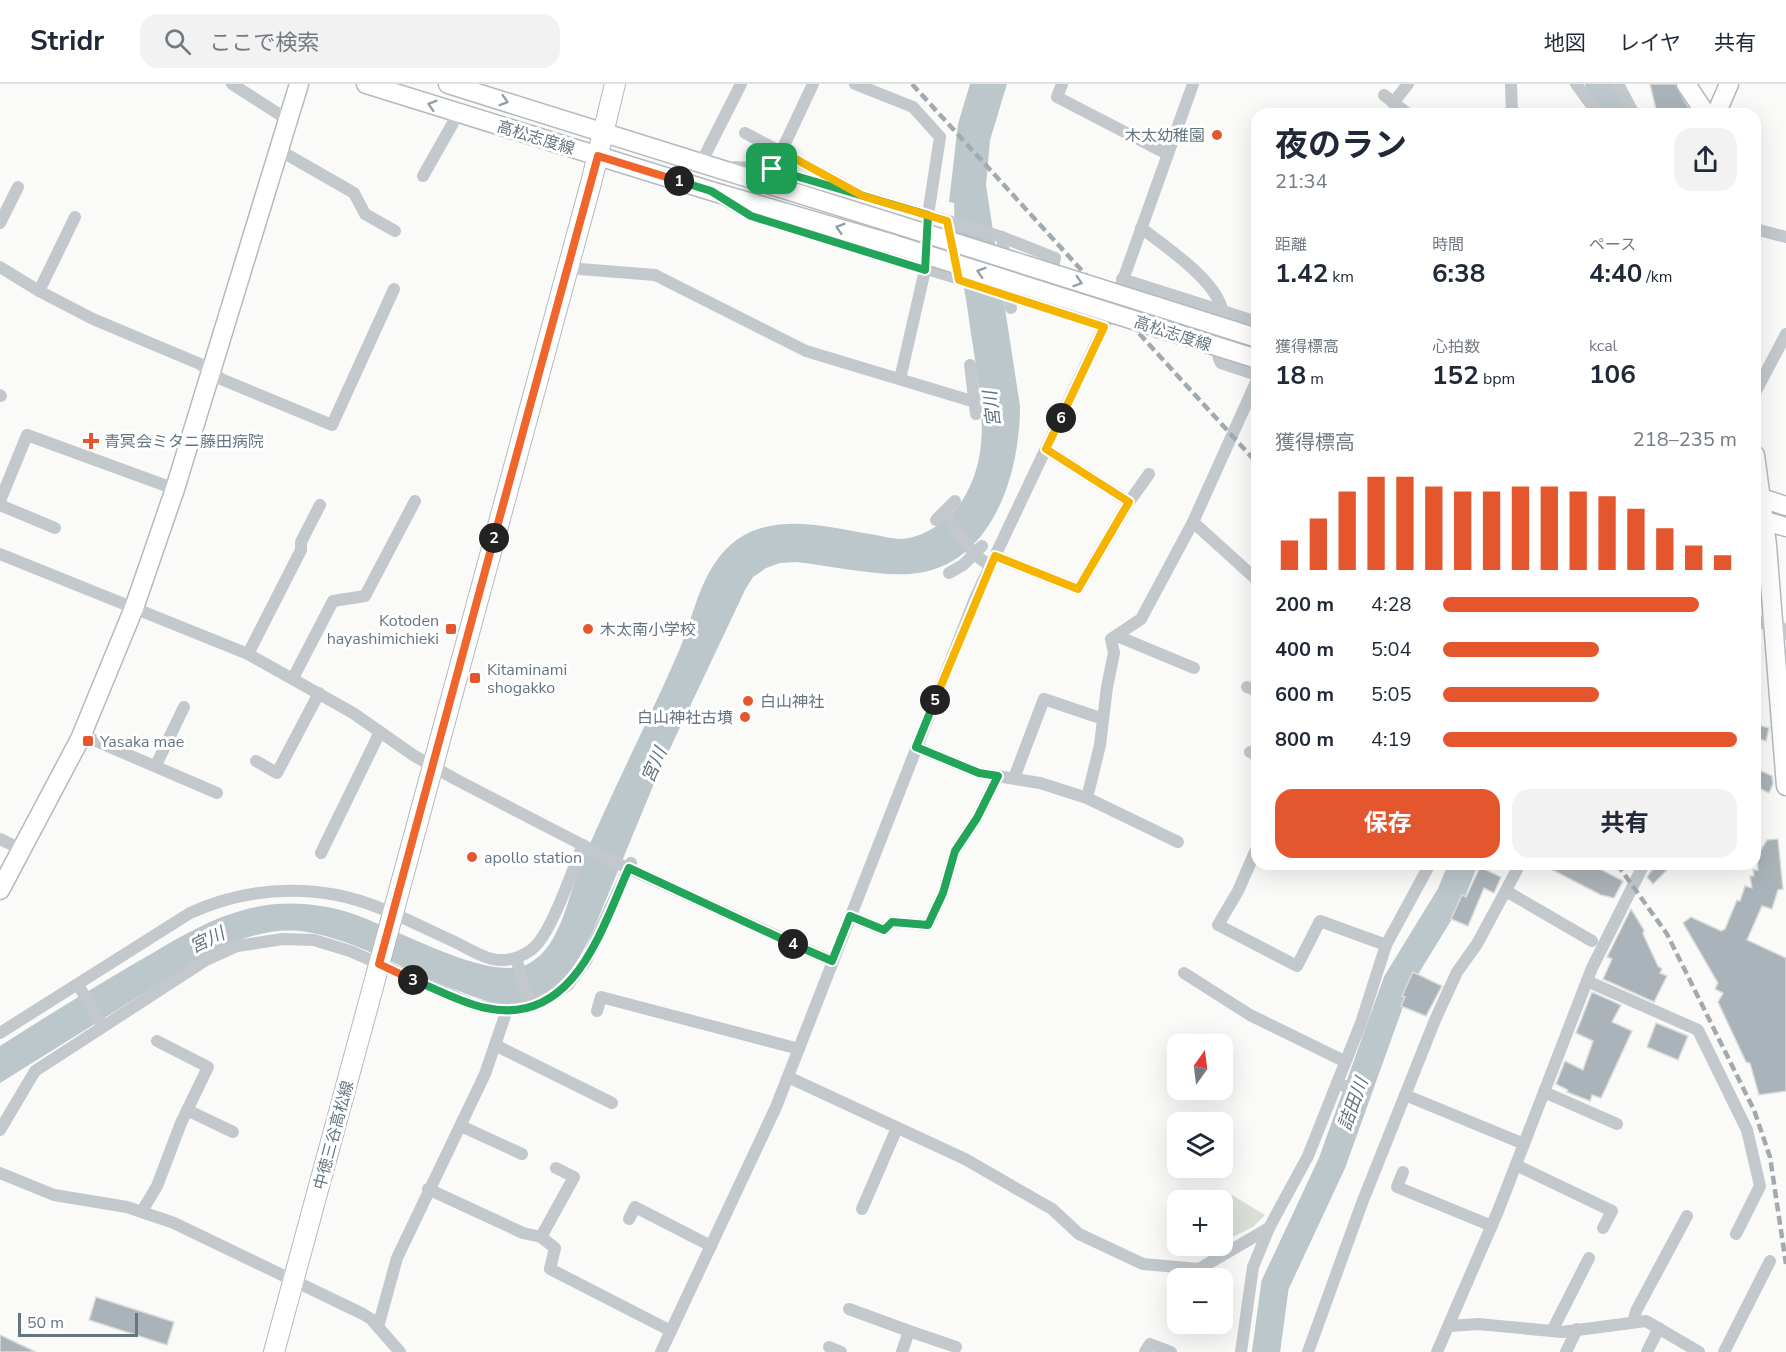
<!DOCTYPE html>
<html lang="ja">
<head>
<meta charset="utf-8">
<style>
	body { margin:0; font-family:"Nunito Sans","Noto Sans JP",sans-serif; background:#f2f2f3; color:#1f2937; height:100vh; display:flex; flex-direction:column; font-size:22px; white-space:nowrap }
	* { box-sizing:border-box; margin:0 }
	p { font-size:20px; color:#747a83 }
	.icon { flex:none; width:33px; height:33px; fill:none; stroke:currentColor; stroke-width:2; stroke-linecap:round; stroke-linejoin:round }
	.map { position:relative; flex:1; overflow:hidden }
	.details { position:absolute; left:1251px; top:24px; width:510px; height:762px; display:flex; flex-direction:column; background:#fff; border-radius:18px; box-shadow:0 6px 24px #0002 }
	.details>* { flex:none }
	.needle { width:39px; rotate:14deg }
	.controls { position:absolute; left:1167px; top:950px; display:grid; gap:12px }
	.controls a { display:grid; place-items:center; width:66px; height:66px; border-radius:12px; background:#fff; box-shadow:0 6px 24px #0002; font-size:30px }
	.scale { position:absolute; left:18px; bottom:15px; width:120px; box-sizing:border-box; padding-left:6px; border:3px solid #657683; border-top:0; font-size:16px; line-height:21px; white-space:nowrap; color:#657683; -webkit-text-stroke:4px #fff; paint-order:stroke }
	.pin { position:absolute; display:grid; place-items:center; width:51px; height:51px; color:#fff; margin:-26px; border-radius:12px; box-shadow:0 3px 9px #0006 }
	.km { position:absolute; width:30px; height:30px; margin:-15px; border-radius:50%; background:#222; color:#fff; font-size:16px; line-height:30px; text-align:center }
	.round { display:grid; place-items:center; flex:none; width:63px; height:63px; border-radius:18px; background:#f2f2f3 }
	.head { display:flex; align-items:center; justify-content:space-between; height:102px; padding:0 24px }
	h1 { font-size:33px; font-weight:700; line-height:45px }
	.metrics { display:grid; grid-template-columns:repeat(3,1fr); gap:9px; height:102px; padding:6px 24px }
	.metrics div { display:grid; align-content:center }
	.metrics b { font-size:26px; font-weight:700 }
	.metrics small { font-size:16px; font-weight:400 }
	.metrics p { font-size:16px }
	.chart { height:168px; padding:12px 24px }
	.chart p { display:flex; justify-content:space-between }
	.chart svg { width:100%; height:108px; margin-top:6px; stroke:#e4572e; stroke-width:6 }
	.cta { display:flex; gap:12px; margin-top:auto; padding:12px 24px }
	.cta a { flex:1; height:69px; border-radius:18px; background:#e4572e; color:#fff; font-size:24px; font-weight:700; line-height:69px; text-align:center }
	.cta a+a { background:#f2f2f3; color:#1f2937 }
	ul { padding:0 24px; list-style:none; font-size:20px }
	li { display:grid; grid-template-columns:96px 72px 1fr; align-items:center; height:45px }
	li i { height:15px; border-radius:8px; background:#e4572e }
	header { display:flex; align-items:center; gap:36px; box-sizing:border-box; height:84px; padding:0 30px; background:#fff; border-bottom:2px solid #e0e1e3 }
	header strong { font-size:28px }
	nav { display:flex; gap:33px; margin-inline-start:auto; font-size:21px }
	.search { width:420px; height:54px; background:#f2f2f3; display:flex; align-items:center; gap:15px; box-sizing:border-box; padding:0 21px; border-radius:18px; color:#747a83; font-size:22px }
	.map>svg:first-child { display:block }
	.green { fill:#dadfd7 }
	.water { fill:#bbc7cb }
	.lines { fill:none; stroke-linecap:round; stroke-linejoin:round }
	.river { stroke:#bbc7cb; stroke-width:28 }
	.building { fill:#aab3b9; stroke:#dcdcda; stroke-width:1.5 }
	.secondary-casing { stroke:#b3babf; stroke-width:21 }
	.primary-casing { stroke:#b5babe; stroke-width:22 }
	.street { stroke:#c3c8cc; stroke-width:12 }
	.secondary { stroke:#fff; stroke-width:18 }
	.primary { stroke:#fff; stroke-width:20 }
	.rail { stroke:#a2aab0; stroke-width:4.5; stroke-dasharray:9 4.5; stroke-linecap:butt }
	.secondary-bridge-casing { stroke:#b3babf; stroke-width:21; stroke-linecap:butt }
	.secondary-bridge { stroke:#fff; stroke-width:18 }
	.oneway { stroke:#939fa8 }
	.split-1-casing { stroke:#fff; stroke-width:12 }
	.split-2-casing { stroke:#fff; stroke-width:12 }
	.split-3-casing { stroke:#fff; stroke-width:12 }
	.split-4-casing { stroke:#fff; stroke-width:12 }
	.split-5-casing { stroke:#fff; stroke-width:12 }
	.split-6-casing { stroke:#fff; stroke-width:12 }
	.split-7-casing { stroke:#fff; stroke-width:12 }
	.split-1 { stroke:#22a559; stroke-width:8 }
	.split-2 { stroke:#f0652b; stroke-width:8 }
	.split-3 { stroke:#f0652b; stroke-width:8 }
	.split-4 { stroke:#22a559; stroke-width:8 }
	.split-5 { stroke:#22a559; stroke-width:8 }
	.split-6 { stroke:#f5b400; stroke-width:8 }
	.split-7 { stroke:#f5b400; stroke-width:8 }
	.poi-dot { fill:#e4572e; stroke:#fff; stroke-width:2 }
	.labels { text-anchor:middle; stroke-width:6; stroke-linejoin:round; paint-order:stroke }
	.poi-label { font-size:16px; fill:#657683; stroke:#fff; text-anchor:start }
	.street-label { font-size:16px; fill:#657683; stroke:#fff }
	.water-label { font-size:18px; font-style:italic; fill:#60757c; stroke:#fff }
</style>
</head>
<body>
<header>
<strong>Stridr</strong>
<div class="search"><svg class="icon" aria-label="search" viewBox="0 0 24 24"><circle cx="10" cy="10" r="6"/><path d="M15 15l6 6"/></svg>ここで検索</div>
<nav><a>地図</a><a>レイヤ</a><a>共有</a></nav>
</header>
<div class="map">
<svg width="1786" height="1268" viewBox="0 0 1786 1268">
	<rect width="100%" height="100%" fill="#fafaf8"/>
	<polygon class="green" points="1227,1108 1265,1131 1253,1143 1226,1156 1223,1154 1222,1116 1195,1116 1198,1111"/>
	<path class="water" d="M970 0H1007L990 56 986 101 1020 322C1020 390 992 484 910 490 873 492 833 482 796 478L780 479 766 484 753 493 745 506 658 690 593 847C585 863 577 880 565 893 551 908 529 920 508 920 490 920 472 912 456 906 407 888 359 857 307 848 273 842 237 855 207 870L0 999V962C45 933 91 905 137 878 182 852 224 824 277 820 303 818 332 822 356 831 395 844 494 901 530 879 562 860 567 813 581 781 611 709 647 640 678 569 691 540 697 505 715 479 752 424 813 440 869 450 879 451 891 455 901 455 926 454 953 433 965 412 992 365 980 313 973 262 969 239 967 214 961 191 959 184 957 182 956 175 953 157 955 137 954 119L949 118 958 40Z"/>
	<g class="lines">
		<g class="river">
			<polyline points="1599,0 1617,30"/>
			<polyline points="1266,1268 1275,1201 1332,1079 1397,898 1451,810 1463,780"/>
		</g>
	</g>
	<g class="building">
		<polygon points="1650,0 1675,0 1692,30 1657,30"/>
		<polygon points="1755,640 1769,644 1766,657 1755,654"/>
		<polygon points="1755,684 1772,692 1773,700 1769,709 1755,702"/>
		<polygon points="1778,755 1783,805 1778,806 1772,825 1762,822 1747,856 1786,874 1786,1007 1759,1011 1750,979 1746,978 1718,918 1723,909 1715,905 1718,899 1683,839 1691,833 1721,847 1725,845 1737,816 1740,817 1745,802 1752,804 1750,792 1754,792 1753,786 1758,786 1757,772 1767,756"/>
		<polygon points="1541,780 1600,780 1598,784 1623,797 1614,814 1601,811"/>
		<polygon points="1656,780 1673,780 1653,800 1647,793"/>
		<polygon points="1480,783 1501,793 1494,809 1484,804 1468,842 1451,835 1462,811 1466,813"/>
		<polygon points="1631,825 1644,846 1643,850 1658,882 1662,885 1660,889 1667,892 1654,918 1603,895 1612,875 1607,873"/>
		<polygon points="1413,888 1442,902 1426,932 1401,922 1405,913 1402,912"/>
		<polygon points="1592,908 1621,921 1612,938 1632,947 1601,1014 1592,1011 1590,1017 1567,1008 1568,1006 1556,1000 1565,977 1583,986 1593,957 1576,949"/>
		<polygon points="1656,939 1688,952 1678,976 1647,963"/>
		<polygon points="96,1213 174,1238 167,1261 89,1236"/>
		<polygon points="0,1251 36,1268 0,1268"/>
	</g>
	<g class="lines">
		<defs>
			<g id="secondary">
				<polyline points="366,0 711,107 896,161"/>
				<polyline points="448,0 902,142"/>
				<polyline points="1686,0 1706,30"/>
				<polyline points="1716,30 1729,0"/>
				<polyline points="1755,371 1767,461 1786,702"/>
				<polyline points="1755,412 1786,422"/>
				<polyline points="1755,434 1786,443"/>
				<polyline points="0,806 80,655 134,524 175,405 299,0"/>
			</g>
			<polyline id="primary" points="274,1268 591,99 615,0"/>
		</defs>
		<use href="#secondary" class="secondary-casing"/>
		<use href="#primary" class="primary-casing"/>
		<g class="street">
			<polyline points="232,0 288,36"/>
			<polyline points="855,0 913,23 940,53 928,131 925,186 900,295"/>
			<polyline points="1062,0 1057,13 1167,70"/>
			<polyline points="1511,0 1512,30"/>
			<polyline points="1576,0 1598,30"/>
			<polyline points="1618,0 1634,30"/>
			<polyline points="1384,11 1408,30"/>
			<polyline points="1393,19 1408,0"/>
			<polyline points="745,49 842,100"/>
			<polyline points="279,66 354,109 365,130 395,147"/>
			<polyline points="708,80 701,79 741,0"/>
			<polyline points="734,83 773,85 1002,153 1055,174 1044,221 1104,243"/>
			<polyline points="773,85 813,0"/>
			<polyline points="423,92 453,39 456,28"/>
			<polyline points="726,117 751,131 1044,221"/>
			<polyline points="0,139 18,103"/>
			<path d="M1141 144C1165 162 1214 195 1222 225 1226 244 1211 260 1221 279L1257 291"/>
			<polyline points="1755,145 1786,153"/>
			<polyline points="1002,153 1011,224"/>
			<polyline points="0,183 39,207 93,235 200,280 221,295 332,341 394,205"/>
			<polyline points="567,184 655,191 806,267 975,318"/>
			<polyline points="1122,195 1257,238"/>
			<polyline points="39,207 75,133"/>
			<polyline points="970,281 976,330"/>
			<polyline points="1257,296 1193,438 1257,496"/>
			<polyline points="1755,309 1786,250"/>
			<polyline points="0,311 1,312"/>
			<polyline points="1046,365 1129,418"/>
			<polyline points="0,417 27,351 175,405"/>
			<polyline points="0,421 55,444"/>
			<polyline points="945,430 974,470 990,482"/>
			<polyline points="936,436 955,417"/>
			<polyline points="0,470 248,570 353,629 413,671 455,695 623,782 832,877"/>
			<polyline points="995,472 1078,505 1129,418 1149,390"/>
			<polyline points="949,489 963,481 982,462"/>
			<polyline points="1755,542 1772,532 1786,550"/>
			<polyline points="1117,552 1194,584"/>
			<polyline points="248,570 301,466 301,458 320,421"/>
			<polyline points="293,594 333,517 365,512 415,417"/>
			<polyline points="1247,603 1257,607"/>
			<polyline points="82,651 217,709"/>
			<polyline points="916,663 979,689 1040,699 1087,714 1100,661 1107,603 1114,569 1111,555 1141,535 1193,438"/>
			<polyline points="1250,668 1257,671"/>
			<polyline points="256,677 277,689 319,609"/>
			<polyline points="156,681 184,623"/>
			<polyline points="1014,694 1044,615 1103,635"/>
			<polyline points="1087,714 1178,758"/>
			<polyline points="0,755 23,766"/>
			<polyline points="1255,768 1238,807 1218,841 1297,882 1320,837 1386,861"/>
			<polyline points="321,769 380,648"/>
			<polyline points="1506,807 1592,857"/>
			<polyline points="850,832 884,846 892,838 928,841 943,809 955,767 977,734 998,692"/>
			<polyline points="516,874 530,923"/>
			<polyline points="1184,889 1250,931 1344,977"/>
			<polyline points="1587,897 1698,946 1747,1046 1760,1102 1736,1150"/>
			<polyline points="78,901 102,941"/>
			<polyline points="597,927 601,913 799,965"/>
			<path d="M0 949 190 829C236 808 287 802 337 811 378 819 417 841 455 858 467 864 479 872 492 875 506 878 520 874 531 866 551 852 572 786 583 761"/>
			<polyline points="495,961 612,1019"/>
			<polyline points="788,993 965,1075 1052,1125 1079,1150 1143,1180 1199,1185 1269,1144"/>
			<polyline points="1337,999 1364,1010"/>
			<polyline points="1544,1008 1617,1040"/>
			<polyline points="1405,1011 1524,1060"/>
			<polyline points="187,1026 233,1048"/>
			<polyline points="461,1042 522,1070"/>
			<polyline points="0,1046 35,987 206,876 237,862 283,855 314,856 350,867 474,921 503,926 517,926 546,916 568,901 586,877 631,779"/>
			<polyline points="1516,1081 1612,1127 1603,1144"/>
			<polyline points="1403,1088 1397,1103 1492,1142"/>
			<polyline points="0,1089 54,1111 127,1123 174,1139 363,1230 371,1235 400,1268"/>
			<polyline points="428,1105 523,1149 541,1153 555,1164 550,1185 671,1247"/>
			<polyline points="862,1125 897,1044"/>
			<polyline points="142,1127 157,1102 181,1039 208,983 157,957"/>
			<polyline points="629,1135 635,1123 711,1162"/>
			<polyline points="541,1153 574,1093 556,1084"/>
			<polyline points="849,1225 909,1247"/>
			<polyline points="1634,1236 1636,1227 1687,1132"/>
			<polyline points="1450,1242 1478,1240 1562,1248 1646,1237 1699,1268"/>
			<polyline points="378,1243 397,1174 485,990 507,926"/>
			<polyline points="1552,1247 1589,1174"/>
			<polyline points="829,1263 841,1268"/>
			<polyline points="661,1268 776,1023 976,512 1114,221 1193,0"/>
			<polyline points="902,1268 909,1247 956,1263"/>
			<polyline points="1145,1268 1150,1260 1171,1268"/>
			<polyline points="1241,1268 1253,1183 1269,1144 1308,1072 1361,939 1386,861 1430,780"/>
			<polyline points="1308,1268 1362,1119 1435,936 1457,888 1477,860 1520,780"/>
			<polyline points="1437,1268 1498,1127 1592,884 1644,780"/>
			<polyline points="1566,1268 1577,1245"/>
			<polyline points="1647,1268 1659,1244"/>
			<polyline points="1724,1268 1770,1177"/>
		</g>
		<use href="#secondary" class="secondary"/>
		<use href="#primary" class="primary"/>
		<g class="rail">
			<polyline points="912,0 1257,379"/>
			<polyline points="1617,780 1667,850 1754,1026 1770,1073 1786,1180"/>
		</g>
		<defs>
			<g id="secondary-bridge">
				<polyline points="902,142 1257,254"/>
				<polyline points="896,161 1257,275"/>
			</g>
		</defs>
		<use href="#secondary-bridge" class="secondary-bridge-casing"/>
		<use href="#secondary-bridge" class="secondary-bridge"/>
	</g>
	<defs><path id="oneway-chevron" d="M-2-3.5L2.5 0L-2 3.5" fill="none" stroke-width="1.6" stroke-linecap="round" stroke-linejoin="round" transform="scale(1.5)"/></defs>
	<g class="oneway">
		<use href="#oneway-chevron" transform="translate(504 17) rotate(17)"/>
		<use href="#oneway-chevron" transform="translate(432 21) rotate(-163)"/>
		<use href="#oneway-chevron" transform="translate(840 144) rotate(-163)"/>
		<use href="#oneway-chevron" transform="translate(981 188) rotate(-162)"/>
		<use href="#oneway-chevron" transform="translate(1078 198) rotate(18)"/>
	</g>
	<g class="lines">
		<defs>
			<polyline id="split-1" points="679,97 711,107 751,132 925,186 928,131 772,85"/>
			<polyline id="split-2" points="494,454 598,72 679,97"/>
			<polyline id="split-3" points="413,896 379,880 494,454"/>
			<path id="split-4" d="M413 896C437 905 461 919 486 924 574 943 601 846 629 784L793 860"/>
			<polyline id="split-5" points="793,860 832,877 850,832 884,846 892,838 928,841 943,809 955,767 977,734 998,692 979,689 916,663 935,616"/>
			<polyline id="split-6" points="935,616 995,472 1078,505 1129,418 1046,365 1061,334"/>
			<polyline id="split-7" points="772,85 781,67 863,112 947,137 959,196 1104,243 1061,334"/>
		</defs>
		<use href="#split-1" class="split-1-casing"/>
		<use href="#split-2" class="split-2-casing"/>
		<use href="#split-3" class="split-3-casing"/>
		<use href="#split-4" class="split-4-casing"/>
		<use href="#split-5" class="split-5-casing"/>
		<use href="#split-6" class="split-6-casing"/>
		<use href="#split-7" class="split-7-casing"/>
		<use href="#split-1" class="split-1"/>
		<use href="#split-2" class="split-2"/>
		<use href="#split-3" class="split-3"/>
		<use href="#split-4" class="split-4"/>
		<use href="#split-5" class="split-5"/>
		<use href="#split-6" class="split-6"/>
		<use href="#split-7" class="split-7"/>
	</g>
	<g class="poi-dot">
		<circle cx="1217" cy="51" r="6"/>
		<path d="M88 348h6v6h6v6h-6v6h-6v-6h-6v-6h6z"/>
		<rect x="445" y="539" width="12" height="12" rx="3"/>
		<circle cx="588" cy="545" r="6"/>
		<rect x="469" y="588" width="12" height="12" rx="3"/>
		<circle cx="748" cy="617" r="6"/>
		<circle cx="745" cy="633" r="6"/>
		<rect x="82" y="651" width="12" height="12" rx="3"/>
		<circle cx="472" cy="773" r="6"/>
	</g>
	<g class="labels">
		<g class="poi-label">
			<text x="1205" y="57" text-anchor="end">木太幼稚園</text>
			<text x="104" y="363">青冥会ミタニ藤田病院</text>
			<text x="439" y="542" text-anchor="end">Kotoden<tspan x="439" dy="18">hayashimichieki</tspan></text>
			<text x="600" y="551">木太南小学校</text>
			<text x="487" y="591">Kitaminami<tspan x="487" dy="18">shogakko</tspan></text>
			<text x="760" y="623">白山神社</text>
			<text x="733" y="639" text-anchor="end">白山神社古墳</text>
			<text x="100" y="663">Yasaka mae</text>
			<text x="484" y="779">apollo station</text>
		</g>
		<g class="street-label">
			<text transform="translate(536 53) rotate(17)" y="6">高松志度線</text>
			<text transform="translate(1173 249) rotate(18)" y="6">高松志度線</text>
			<text transform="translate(333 1051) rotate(-75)" y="6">中徳三谷高松線</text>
		</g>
		<g class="water-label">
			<text transform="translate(992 325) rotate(-97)" y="6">宮川</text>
			<text transform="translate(654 681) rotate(-66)" y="6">宮川</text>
			<text transform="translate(207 856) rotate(-26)" y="6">宮川</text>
			<text transform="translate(1353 1020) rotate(-70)" y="6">詰田川</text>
		</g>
	</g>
</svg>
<div class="controls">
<a><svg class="needle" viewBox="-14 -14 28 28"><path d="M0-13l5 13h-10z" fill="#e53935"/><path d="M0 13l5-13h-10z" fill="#747a83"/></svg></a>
<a><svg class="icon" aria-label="layers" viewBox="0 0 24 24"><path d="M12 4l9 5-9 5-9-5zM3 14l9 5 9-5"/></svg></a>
<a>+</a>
<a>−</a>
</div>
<div class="scale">50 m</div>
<div class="pin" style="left:772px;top:85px;background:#1e9e55"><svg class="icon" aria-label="arrive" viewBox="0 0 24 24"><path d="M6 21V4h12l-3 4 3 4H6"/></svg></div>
<b class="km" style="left:679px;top:97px">1</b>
<b class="km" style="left:494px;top:454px">2</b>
<b class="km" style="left:413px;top:896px">3</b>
<b class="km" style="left:793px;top:860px">4</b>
<b class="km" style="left:935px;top:616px">5</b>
<b class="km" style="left:1061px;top:334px">6</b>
<section class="details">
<div class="head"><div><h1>夜のラン</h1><p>21:34</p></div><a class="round"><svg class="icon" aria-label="share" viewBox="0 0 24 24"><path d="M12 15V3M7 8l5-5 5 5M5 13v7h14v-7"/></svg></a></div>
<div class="metrics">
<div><p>距離</p><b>1.42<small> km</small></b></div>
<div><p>時間</p><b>6:38</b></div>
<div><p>ペース</p><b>4:40<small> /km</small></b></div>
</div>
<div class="metrics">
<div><p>獲得標高</p><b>18<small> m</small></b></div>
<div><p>心拍数</p><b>152<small> bpm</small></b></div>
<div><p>kcal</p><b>106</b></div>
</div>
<div class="chart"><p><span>獲得標高</span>218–235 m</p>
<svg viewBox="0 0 160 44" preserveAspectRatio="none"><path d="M5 44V32M15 44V23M25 44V12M35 44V6M45 44V6M55 44V10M65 44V12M75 44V12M85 44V10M95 44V10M105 44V12M115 44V14M125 44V19M135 44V27M145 44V34M155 44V38"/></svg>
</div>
<ul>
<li><b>200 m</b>4:28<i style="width:87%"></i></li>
<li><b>400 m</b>5:04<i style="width:53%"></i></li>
<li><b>600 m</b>5:05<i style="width:53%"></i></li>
<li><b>800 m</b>4:19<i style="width:100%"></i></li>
</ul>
<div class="cta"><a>保存</a><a>共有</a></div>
</section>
</div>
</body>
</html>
